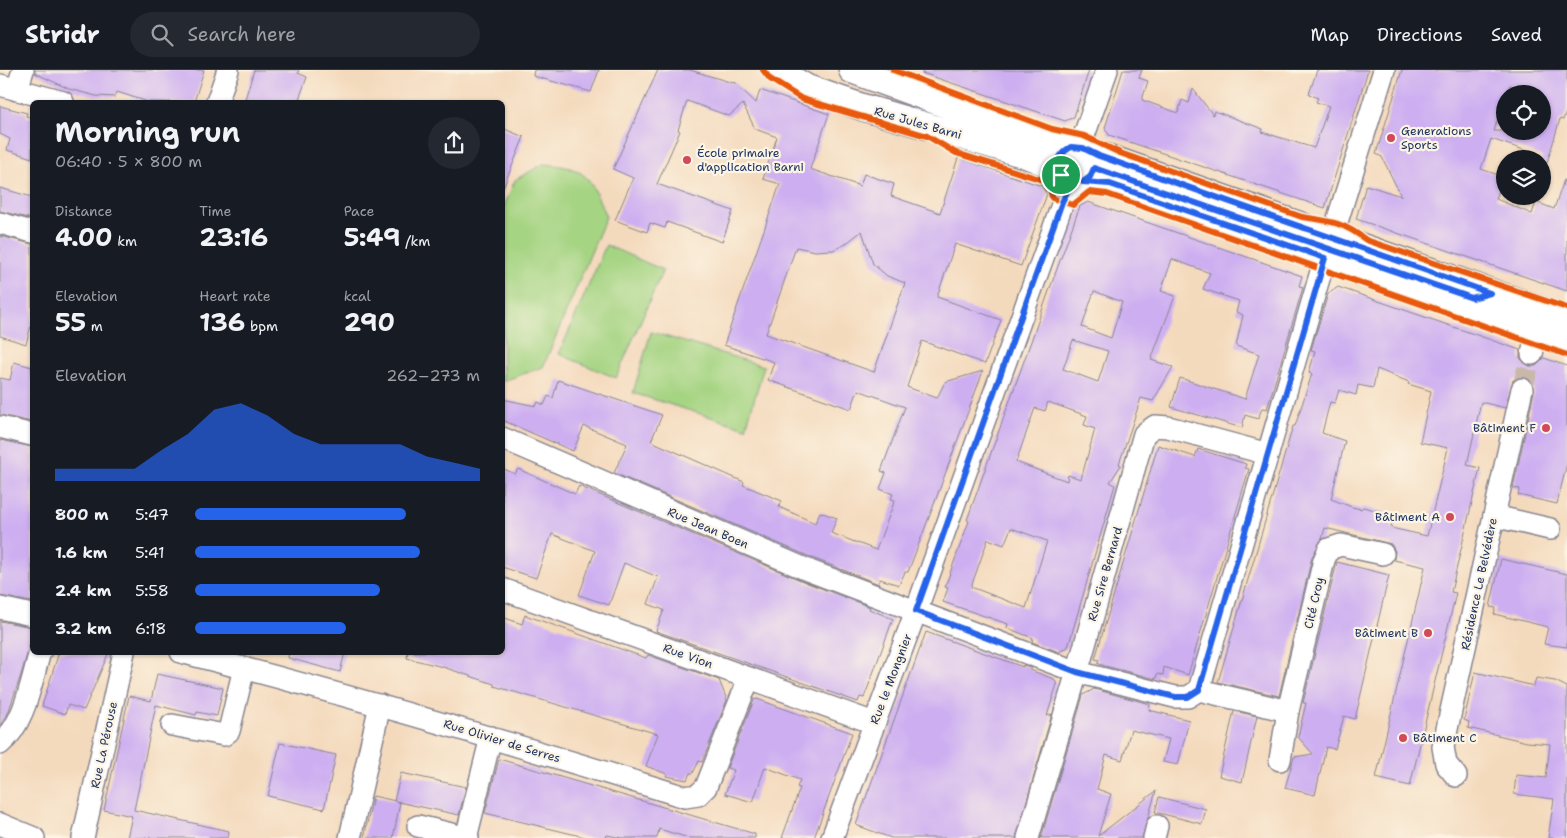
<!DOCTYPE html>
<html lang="en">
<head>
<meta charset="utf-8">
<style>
	body { margin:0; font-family:"Shantell Sans",sans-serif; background:#242831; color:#f1f3f6; height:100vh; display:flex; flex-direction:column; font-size:19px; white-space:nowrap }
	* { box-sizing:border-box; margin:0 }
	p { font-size:16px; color:#9ea1a6 }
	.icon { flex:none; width:28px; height:28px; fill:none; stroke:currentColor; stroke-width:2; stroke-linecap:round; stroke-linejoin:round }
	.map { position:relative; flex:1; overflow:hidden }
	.panel { position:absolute; left:30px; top:30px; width:475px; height:555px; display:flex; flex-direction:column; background:#171b24; border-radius:8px; box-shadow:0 1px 4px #0004 }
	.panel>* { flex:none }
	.controls { position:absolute; left:1496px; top:15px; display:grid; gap:10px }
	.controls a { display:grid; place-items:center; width:55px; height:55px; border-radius:50%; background:#171b24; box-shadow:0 1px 4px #0004; font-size:25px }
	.pin { position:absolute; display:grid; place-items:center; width:42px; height:42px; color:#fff; margin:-21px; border:2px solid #fff; border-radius:50%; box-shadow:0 1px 5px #0007 }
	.round { display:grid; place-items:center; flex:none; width:52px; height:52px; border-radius:26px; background:#242831 }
	.headline { display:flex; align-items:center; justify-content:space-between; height:85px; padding:0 25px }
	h1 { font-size:28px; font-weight:700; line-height:38px }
	.figures { display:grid; grid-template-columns:repeat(3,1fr); gap:8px; height:85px; padding:5px 25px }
	.figures div { display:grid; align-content:center }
	.figures b { font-size:25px; font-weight:700 }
	.figures small { font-size:14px; font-weight:400 }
	.figures p { font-size:14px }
	.chart { height:140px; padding:10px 25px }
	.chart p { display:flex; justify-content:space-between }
	.chart svg { width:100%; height:90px; margin-top:5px; fill:#2563eb; opacity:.7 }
	ul { padding:0 25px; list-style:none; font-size:16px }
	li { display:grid; grid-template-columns:80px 60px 1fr; align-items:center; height:38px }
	li i { height:12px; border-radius:6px; background:#2563eb }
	header { display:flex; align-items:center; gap:30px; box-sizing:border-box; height:70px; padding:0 25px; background:#171b24; border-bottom:1px solid #363941 }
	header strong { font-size:24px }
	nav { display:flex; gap:28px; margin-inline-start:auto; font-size:18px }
	.search { width:350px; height:45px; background:#242831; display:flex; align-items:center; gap:12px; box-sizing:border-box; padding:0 18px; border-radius:28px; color:#9ea1a6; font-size:19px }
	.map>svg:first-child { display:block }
	.green { fill:#a5d482; stroke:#608270 }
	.building { fill:#cdaff1; fill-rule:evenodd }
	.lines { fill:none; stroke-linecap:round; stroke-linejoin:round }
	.minor-tunnel { stroke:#c9b8aa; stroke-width:21; stroke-dasharray:21 11; stroke-linecap:butt }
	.minor-casing { stroke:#88848e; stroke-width:24 }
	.major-casing { stroke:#88848e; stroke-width:29 }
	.minor { stroke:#fff; stroke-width:21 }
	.major { stroke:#fff; stroke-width:26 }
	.cycleway-casing { stroke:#fcf5e5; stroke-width:9 }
	.cycleway { stroke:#e8590c; stroke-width:6 }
	.route-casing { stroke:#fff; stroke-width:10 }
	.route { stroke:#2563eb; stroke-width:6 }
	.poi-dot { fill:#d1495b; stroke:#fcf5e5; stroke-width:2 }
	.labels { text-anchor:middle; stroke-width:4.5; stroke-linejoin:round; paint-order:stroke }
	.street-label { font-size:12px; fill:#1b2f5e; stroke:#fcf5e5 }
	.poi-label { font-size:12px; fill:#1b2f5e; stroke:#fcf5e5; text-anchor:start }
</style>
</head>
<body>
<header>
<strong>Stridr</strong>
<div class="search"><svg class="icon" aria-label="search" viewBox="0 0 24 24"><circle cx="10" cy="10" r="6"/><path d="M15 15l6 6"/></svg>Search here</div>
<nav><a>Map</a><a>Directions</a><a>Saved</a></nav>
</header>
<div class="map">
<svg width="1567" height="768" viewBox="0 0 1567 768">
	<rect width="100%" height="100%" fill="#fcf5e5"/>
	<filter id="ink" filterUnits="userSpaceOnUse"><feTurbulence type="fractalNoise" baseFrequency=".02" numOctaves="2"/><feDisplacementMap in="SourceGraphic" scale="10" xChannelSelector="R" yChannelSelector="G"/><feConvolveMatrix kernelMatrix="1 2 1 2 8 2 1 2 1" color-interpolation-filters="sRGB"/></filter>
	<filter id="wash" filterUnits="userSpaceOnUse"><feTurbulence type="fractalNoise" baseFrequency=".0096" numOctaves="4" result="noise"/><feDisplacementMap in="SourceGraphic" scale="20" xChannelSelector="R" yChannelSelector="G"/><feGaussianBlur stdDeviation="1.12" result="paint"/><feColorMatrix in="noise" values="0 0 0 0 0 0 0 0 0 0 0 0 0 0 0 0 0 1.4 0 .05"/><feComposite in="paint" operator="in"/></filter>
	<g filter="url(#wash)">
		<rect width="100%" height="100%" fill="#f4dabd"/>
		<g class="green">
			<path d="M543 94C589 97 590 108 606 147L543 297 503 311V139L515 110Z"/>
			<polygon points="606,175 663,200 616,308 559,284"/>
			<polygon points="651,262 764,296 746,358 633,323"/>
		</g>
		<g id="blocks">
			<g class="building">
				<polygon points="35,0 204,0 194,32 148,32 117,22 115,27 96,26 69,19 35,3"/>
				<polygon points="254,0 299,0 298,3 307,7 298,32 244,32"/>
				<polygon points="534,0 599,0 591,22 533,6"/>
				<path d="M658 0H690L733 13 734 12 756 33 760 20 829 44 810 99 860 116 864 104 894 114 891 126 940 143 958 88 1042 116 1047 124 1021 196 955 174 937 227 1001 250 985 294 922 271 907 317 937 328 945 312 983 301 933 437 908 502H905L899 515 880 509 879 514 815 489 614 403 627 374 584 356 573 381 502 350V329L536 336 538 332 544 335 548 326 553 328 558 310 662 345 651 371 744 412 743 415 782 431 779 437 815 453 820 442 837 448 831 463 876 480 895 430 891 429 893 424 880 419 886 403 881 401 905 337 858 320 851 339 768 310 774 292 724 275 780 114 763 109 777 67 755 59 743 34 729 46 687 31 678 60 680 61 657 114 733 141 722 172 667 152 665 158 650 153 647 162 615 150 633 108 613 99ZM862 161 873 194 887 206 905 213 874 302 766 264 796 177 815 181 833 180 844 175Z"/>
				<polygon points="922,0 1089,0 1074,47 1065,51 922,3"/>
				<polygon points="1123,0 1142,0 1139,8 1148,11 1142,30 1178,43 1182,30 1189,33 1193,19 1213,45 1214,41 1263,59 1262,62 1314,78 1329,36 1316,32 1318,28 1309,24 1317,0 1368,0 1325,138 1109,65 1105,58"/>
				<path d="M1402 0H1567V39L1563 50 1560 49 1547 93H1542V86L1491 69 1481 99 1504 107 1496 129 1532 144 1536 132 1554 139 1564 110H1567V221L1356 149 1366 115 1401 126 1382 87 1376 84ZM1510 15 1536 24H1542V61H1494L1505 24Z"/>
				<polygon points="0,36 27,43 26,46 32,48 32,88 7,80 10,69 0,64"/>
				<polygon points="502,58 524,67 503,118 502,118"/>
				<polygon points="0,118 32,127 32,149 0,141"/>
				<path d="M1088 132 1302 206 1299 216 1303 217 1267 339 1262 338 1258 349 1245 345 1242 358 1171 337 1180 308 1245 329 1259 284 1236 276 1243 245 1236 242 1239 231 1203 219 1210 203 1172 189 1161 221 1175 226 1151 290 1173 297 1153 331 1141 328 1119 394 1121 395 1110 412 1115 415 1068 577 1059 582 1032 572 1033 568 1007 558 1008 554 943 532 948 518 945 517 969 451 967 450 1058 196 1080 136ZM1094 221 1122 232 1111 268 1082 257ZM1073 270 1108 281 1098 312 1063 299ZM1048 332 1087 346 1084 355 1095 359 1081 409 1068 405 1067 411 1016 392 1035 338 1045 341ZM1011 458 1047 471 1026 538 971 517 988 469 1004 475Z"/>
				<polygon points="0,166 32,174 32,252 26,274 0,266"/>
				<path d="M1338 217 1520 280V288L1529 296H1536L1544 288 1567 296V393L1557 434 1518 425 1520 419 1513 418 1534 322 1531 310 1524 307 1513 310 1505 338 1481 332 1467 395 1480 398 1451 522 1456 523 1410 716 1376 708 1425 497 1394 490 1395 481 1391 474 1325 458 1322 469 1312 487 1279 626 1218 612 1293 356H1295L1312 304 1309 303 1315 281 1311 280 1328 224ZM1377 299 1409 312 1408 314 1431 321 1420 372 1448 378 1427 466 1391 458 1393 447 1384 445 1383 442 1363 437 1361 439 1352 437 1331 429 1345 371 1322 363 1330 332 1335 333 1339 320 1356 325 1358 315 1373 318Z"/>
				<polygon points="14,292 32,297 32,352 0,345 0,308 10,310"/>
				<polygon points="0,370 32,377 32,532 0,526"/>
				<polygon points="1158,375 1195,387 1198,379 1246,394 1245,398 1249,399 1188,605 1164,597 1163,605 1157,604 1156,609 1105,596 1097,593 1099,590 1095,589"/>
				<polygon points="502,398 515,404 518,399 575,424 579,416 805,512 870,537 869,539 893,549 864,628 860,627 858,632 656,561 664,540 648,534 658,507 624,493 609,535 579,525 595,481 552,464 536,508 502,497"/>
				<polygon points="1501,489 1567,504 1567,577 1544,574 1548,557 1494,544 1496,538 1490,537"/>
				<polygon points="1337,492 1389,505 1355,649 1344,646 1335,679 1326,677 1315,725 1285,718 1294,687 1313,684 1298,667 1306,633 1303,633"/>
				<polygon points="525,545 646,588 648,585 719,610 727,630 702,692 699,691 693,703 690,703 687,710 666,706 667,704 646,696 658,664 494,616 494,614 443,597 407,588 408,582 502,582 502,547 522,554"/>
				<polygon points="0,551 32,557 30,574 21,605 8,643 0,656"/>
				<polygon points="926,562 1023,597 1023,595 1032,598 1030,600 1054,609 1057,614 1047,646 1052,644 1016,768 891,768 856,755"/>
				<polygon points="59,582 109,582 84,640 68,635 65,644 42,636"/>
				<polygon points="289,582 345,582 340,602 288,588"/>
				<polygon points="1475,602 1534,616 1536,608 1555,611 1567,617 1567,768 1548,768 1554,729 1514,724 1516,705 1546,708 1550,674 1527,672 1468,658 1469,652 1464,650"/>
				<polygon points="157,604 223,618 217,646 197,642 196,645 156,635 134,740 229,761 228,768 127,768 132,746 104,740 129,626 151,631"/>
				<polygon points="1094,619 1150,634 1149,640 1189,650 1178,695 1163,692 1169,669 1131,660 1122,690 1106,685 1097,719 1111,724 1098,766 1156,721 1142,768 1041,768 1082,629 1083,625"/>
				<polygon points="757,629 852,663 814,768 782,768 800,718 797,717 800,710 765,697 753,732 725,724 734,700 727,698 754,630"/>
				<polygon points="1234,641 1257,646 1242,712 1219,706"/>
				<polygon points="280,673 336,685 324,739 268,726"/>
				<polygon points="499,689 755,764 755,768 689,768 659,759 657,768 621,768 607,765 606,768 589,768 485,743"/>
				<polygon points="401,703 466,717 459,745 394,731"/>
				<polygon points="373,726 400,732 393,768 364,768"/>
				<polygon points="1159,727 1206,739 1202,754 1155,742"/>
			</g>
		</g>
	</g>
	<g filter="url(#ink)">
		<use href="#blocks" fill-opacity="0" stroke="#88848e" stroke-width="1"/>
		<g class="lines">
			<polyline class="minor-tunnel" points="1522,319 1532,284"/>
			<defs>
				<g id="minor">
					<polyline points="0,15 63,32"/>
					<polyline points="17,20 23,0"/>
					<polyline points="217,32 228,0"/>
					<polyline points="1080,77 1107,0"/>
					<polyline points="1045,81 1128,109"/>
					<polyline points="0,153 32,162"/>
					<polyline points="1332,168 1384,0"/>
					<polyline points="1532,284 1537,261"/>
					<polyline points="0,357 32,365"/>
					<polyline points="502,368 810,501 1077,602 1175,627 1188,627 1199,620 1325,188"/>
					<polyline points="1494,446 1550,459"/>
					<polyline points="502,519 874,653"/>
					<polyline points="0,538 32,545"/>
					<path d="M181 582C351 625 518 675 685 727L698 725 706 717 749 608"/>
					<polyline points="1199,620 1288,641"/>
					<polyline points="172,655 224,665 229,661 244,598"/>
					<path d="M0 674C25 654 31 612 40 582"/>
					<polyline points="1280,690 1288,641 1324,490 1329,479 1341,475 1383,484"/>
					<polyline points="1456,706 1446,694 1443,677 1522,319"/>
					<polyline points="0,754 34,768"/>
					<polyline points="418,756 468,768"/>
					<polyline points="83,768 124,582"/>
					<polyline points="350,768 380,635"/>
					<polyline points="466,768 491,667"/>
					<polyline points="832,768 916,541 1063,132 1072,112"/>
					<polyline points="1028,768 1082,585 1144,364 1155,356 1168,357 1268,384"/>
					<polyline points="1154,768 1157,756"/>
				</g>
				<g id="major">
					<polyline points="776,0 807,18 862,37 1026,85 1046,93 1072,112 1088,111 1110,114 1567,271"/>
					<polyline points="852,0 1047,72 1071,77"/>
					<polyline points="1089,81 1567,249"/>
				</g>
			</defs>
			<use href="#minor" class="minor-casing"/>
			<use href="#major" class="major-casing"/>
			<use href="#minor" class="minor"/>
			<use href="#major" class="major"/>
			<defs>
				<g id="cycleway">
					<polyline points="763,0 770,9 802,29 927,66 956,83 1049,112 1052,128 1073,135 1089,122 1107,124 1567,285"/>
					<path d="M893 0 1052 59 1084 66 1120 83 1302 147C1330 151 1343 152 1366 170L1567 238"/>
				</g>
			</defs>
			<use href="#cycleway" class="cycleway-casing"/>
			<use href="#cycleway" class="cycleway"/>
		</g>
	</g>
	<g class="lines" filter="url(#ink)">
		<defs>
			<path id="route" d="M1071 77 1083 78 1099 86 1490 223 1472 228 1094 98 1090 107 1083 112 1110 114 1325 188 1199 620 1188 627H1175L1077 602 916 541 1062 132 1072 112C1054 105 1054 86 1071 77Z"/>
		</defs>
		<use href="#route" class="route-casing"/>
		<use href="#route" class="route"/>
	</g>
	<g class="poi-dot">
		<circle cx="1391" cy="68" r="5"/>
		<circle cx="687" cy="90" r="5"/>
		<circle cx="1546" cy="358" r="5"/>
		<circle cx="1450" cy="447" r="5"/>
		<circle cx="1428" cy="563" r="5"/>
		<circle cx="1403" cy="668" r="5"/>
	</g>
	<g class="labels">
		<g class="street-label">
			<text transform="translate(918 53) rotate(16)" y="4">Rue Jules Barni</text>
			<text transform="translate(708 458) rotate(23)" y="4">Rue Jean Boen</text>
			<text transform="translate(1105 504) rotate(-74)" y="4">Rue Sire Bernard</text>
			<text transform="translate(1479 514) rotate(-78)" y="4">Résidence Le Belvédère</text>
			<text transform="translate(1314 533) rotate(-77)" y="4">Cité Croy</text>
			<text transform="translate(688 586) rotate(20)" y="4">Rue Vion</text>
			<text transform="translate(891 609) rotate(-69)" y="4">Rue le Mongnier</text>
			<text transform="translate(502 671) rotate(17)" y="4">Rue Olivier de Serres</text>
			<text transform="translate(104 675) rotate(-78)" y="4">Rue La Pérouse</text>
		</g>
		<g class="poi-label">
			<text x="1401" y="65">Generations<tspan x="1401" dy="14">Sports</tspan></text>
			<text x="697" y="87">École primaire<tspan x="697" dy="14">d'application Barni</tspan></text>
			<text x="1536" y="362" text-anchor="end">Bâtiment F</text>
			<text x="1440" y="451" text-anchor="end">Bâtiment A</text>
			<text x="1418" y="567" text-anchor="end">Bâtiment B</text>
			<text x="1413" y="672">Bâtiment C</text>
		</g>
	</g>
</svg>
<div class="controls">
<a><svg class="icon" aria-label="locate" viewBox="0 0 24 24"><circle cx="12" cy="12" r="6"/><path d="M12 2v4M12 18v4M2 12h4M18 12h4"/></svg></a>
<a><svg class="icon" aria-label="layers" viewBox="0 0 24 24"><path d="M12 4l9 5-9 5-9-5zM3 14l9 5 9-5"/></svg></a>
</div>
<div class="pin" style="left:1061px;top:105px;background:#1e9e55"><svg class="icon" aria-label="arrive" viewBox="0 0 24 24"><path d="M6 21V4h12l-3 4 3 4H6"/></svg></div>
<section class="panel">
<div class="headline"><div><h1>Morning run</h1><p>06:40 · 5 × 800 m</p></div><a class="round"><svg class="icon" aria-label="share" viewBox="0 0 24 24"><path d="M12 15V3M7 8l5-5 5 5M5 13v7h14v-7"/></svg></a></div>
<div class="figures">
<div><p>Distance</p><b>4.00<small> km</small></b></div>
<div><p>Time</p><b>23:16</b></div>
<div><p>Pace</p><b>5:49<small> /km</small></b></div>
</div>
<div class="figures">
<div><p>Elevation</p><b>55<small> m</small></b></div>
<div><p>Heart rate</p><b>136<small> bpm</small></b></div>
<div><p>kcal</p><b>290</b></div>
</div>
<div class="chart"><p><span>Elevation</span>262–273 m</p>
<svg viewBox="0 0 160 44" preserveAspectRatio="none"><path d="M0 44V38L10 38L20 38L30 38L40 29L50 21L60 9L70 6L80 12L90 21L100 26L110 26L120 26L130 26L140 32L150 35L160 38V44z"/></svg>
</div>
<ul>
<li><b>800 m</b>5:47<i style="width:74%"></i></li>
<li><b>1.6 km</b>5:41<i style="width:79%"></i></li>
<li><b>2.4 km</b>5:58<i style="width:65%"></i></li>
<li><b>3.2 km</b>6:18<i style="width:53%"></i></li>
</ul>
</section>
</div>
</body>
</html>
